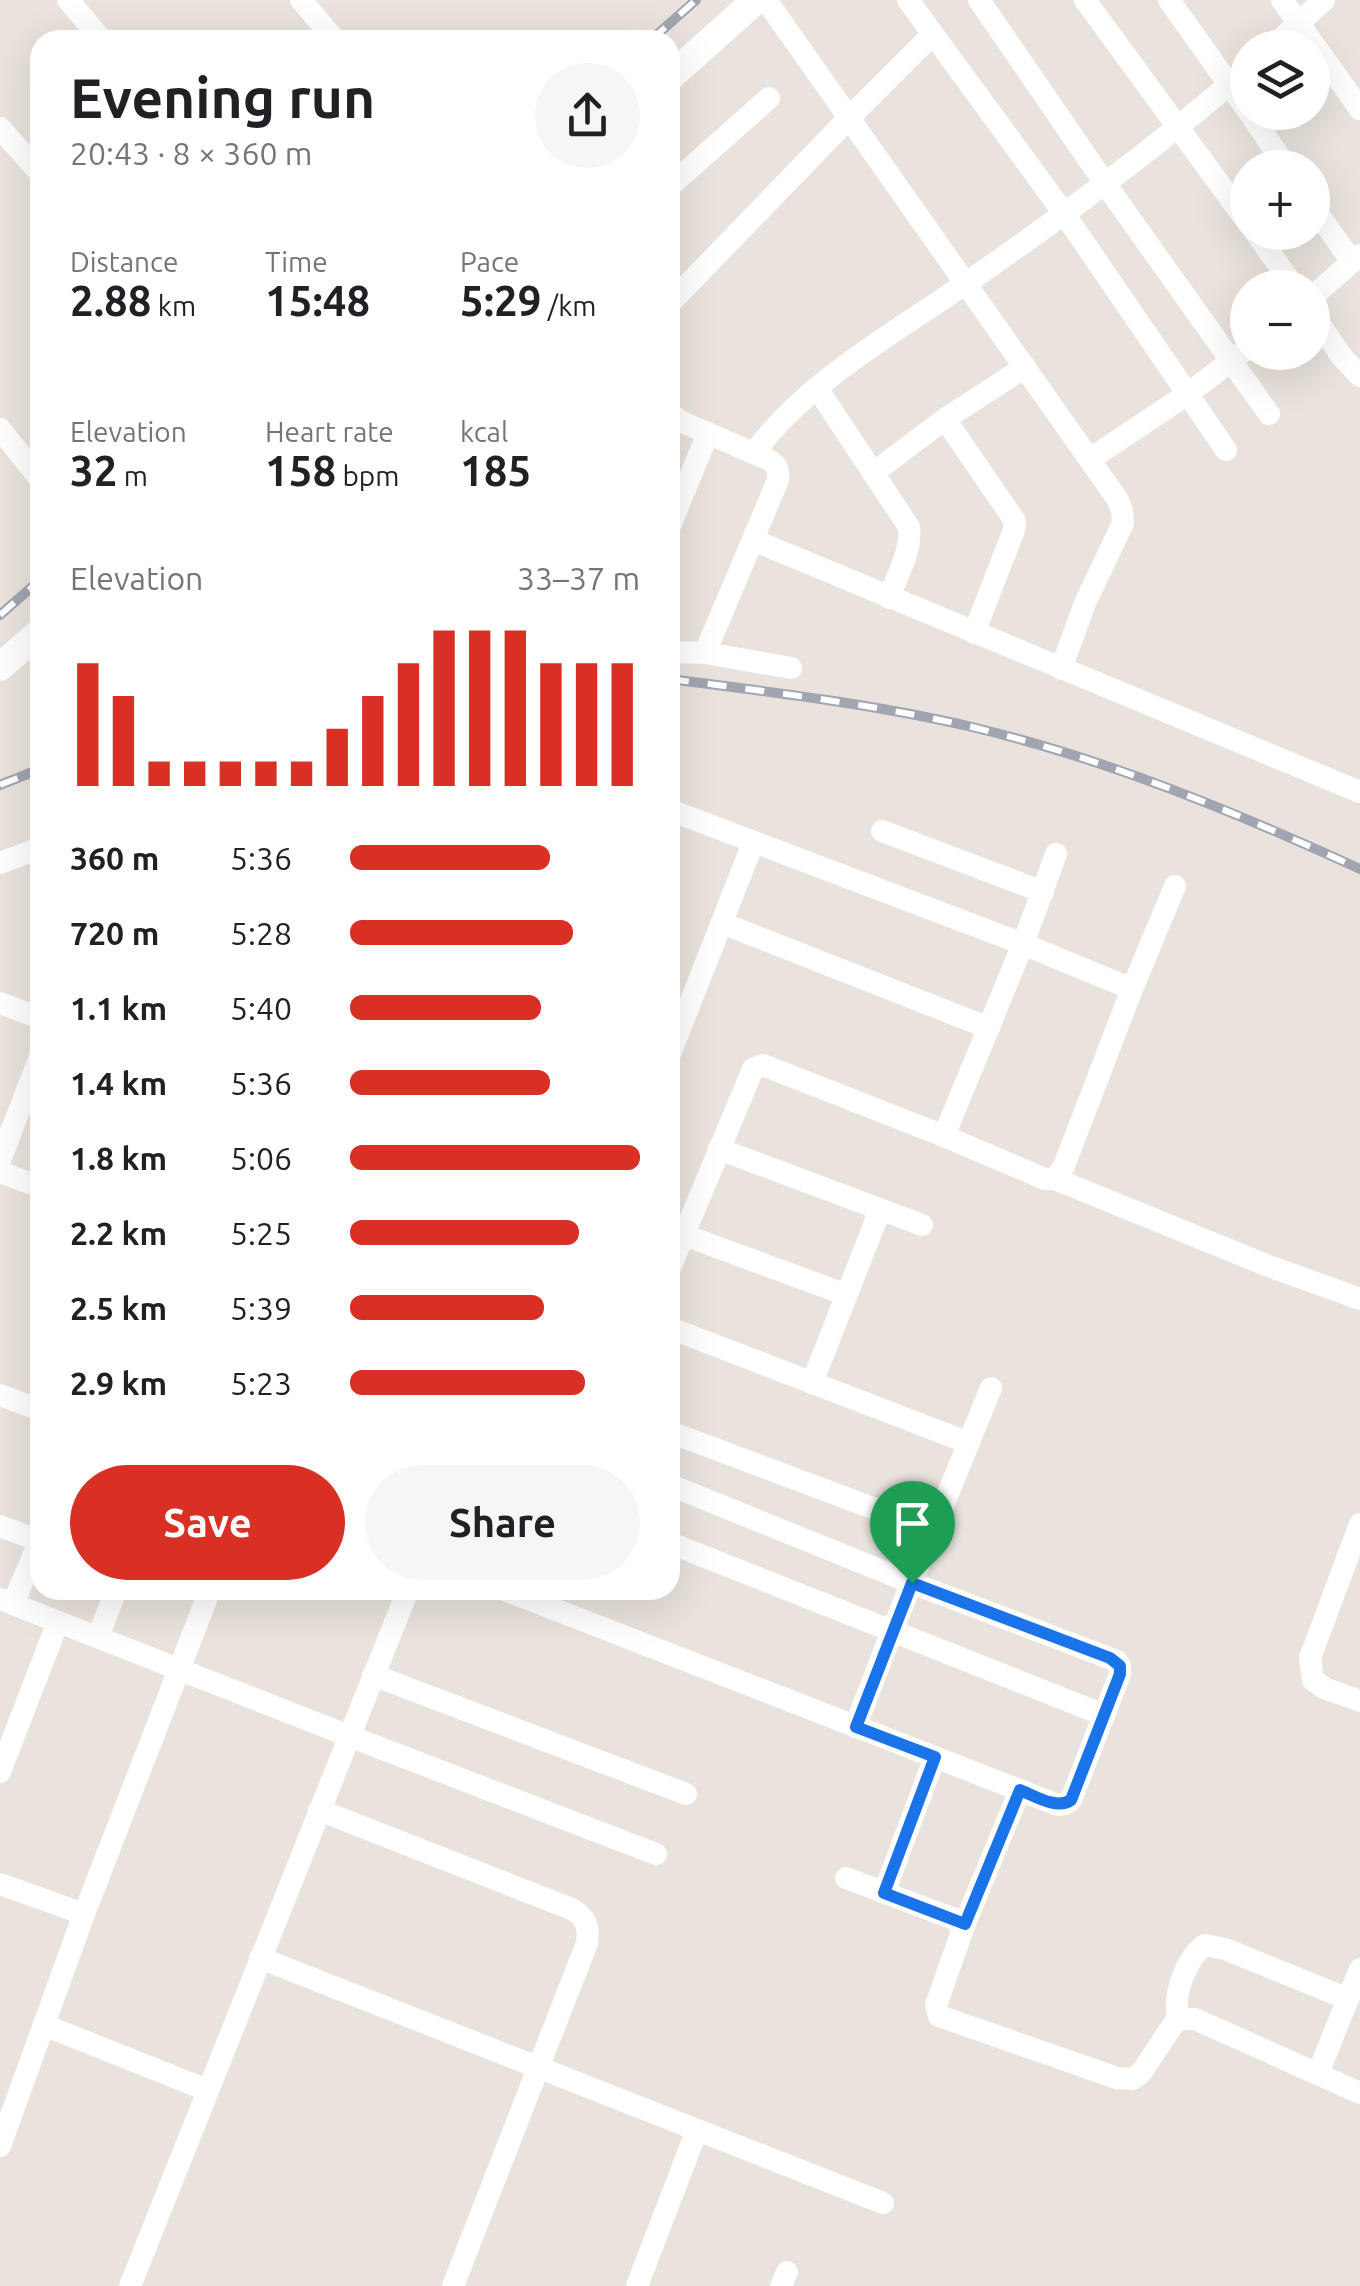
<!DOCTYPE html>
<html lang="en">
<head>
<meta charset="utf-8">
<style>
	body { margin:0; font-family:Ubuntu,sans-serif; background:#f6f6f6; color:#202124; height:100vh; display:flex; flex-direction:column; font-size:38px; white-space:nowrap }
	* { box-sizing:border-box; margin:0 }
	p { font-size:32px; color:#757577 }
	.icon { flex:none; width:55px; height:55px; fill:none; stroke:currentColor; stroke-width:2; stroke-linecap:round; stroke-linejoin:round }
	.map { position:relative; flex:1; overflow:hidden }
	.sheet { position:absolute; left:30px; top:30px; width:650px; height:1570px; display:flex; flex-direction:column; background:#fff; border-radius:30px; box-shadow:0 10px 40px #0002 }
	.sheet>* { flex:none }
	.fabs { position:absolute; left:1230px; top:30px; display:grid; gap:20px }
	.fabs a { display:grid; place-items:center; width:100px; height:100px; border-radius:50%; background:#fff; box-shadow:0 10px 40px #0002; font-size:50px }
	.pin { position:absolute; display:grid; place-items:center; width:85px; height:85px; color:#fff; margin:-102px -42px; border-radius:50% 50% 50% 0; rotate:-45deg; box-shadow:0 0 10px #0007 }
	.pin .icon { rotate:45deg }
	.round { display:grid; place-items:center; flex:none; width:105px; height:105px; border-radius:52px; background:#f6f6f6 }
	.headline { display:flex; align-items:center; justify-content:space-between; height:170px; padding:0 40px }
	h1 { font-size:55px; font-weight:600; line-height:75px }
	.metrics { display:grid; grid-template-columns:repeat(3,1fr); gap:15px; height:170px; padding:10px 40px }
	.metrics div { display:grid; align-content:center }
	.metrics b { font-size:42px; font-weight:600 }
	.metrics small { font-size:28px; font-weight:400 }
	.metrics p { font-size:28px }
	.chart { height:280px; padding:20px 40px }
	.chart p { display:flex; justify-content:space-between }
	.chart svg { width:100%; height:180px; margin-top:10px; stroke:#d93025; stroke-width:6 }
	.action { display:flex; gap:20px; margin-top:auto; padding:20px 40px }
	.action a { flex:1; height:115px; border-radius:60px; background:#d93025; color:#fff; font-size:40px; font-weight:600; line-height:115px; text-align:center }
	.action a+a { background:#f6f6f6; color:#202124 }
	ul { padding:0 40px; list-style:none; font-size:32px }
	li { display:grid; grid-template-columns:160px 120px 1fr; align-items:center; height:75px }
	li i { height:25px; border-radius:12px; background:#d93025 }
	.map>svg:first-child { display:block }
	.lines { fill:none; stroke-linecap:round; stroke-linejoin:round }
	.minor { stroke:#fff; stroke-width:22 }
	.tertiary { stroke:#fff; stroke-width:28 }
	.rail-casing { stroke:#a1a5b2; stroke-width:10 }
	.rail { stroke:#fff; stroke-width:6; stroke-dasharray:19; stroke-linecap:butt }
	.route-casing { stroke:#fff; stroke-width:20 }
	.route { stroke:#1a73e8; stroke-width:12 }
</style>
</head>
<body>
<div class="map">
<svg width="1360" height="2286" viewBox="0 0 1360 2286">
	<rect width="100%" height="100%" fill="#eae3dd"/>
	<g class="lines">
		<g class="minor">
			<polyline points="68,0 102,40"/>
			<polyline points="301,0 335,40"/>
			<polyline points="766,0 1118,500 1122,511 1123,523 1085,603 1061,669"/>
			<polyline points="908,0 1063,212 1226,450"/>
			<polyline points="979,0 1104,182 1269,414"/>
			<polyline points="1085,0 1248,223"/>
			<polyline points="1169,0 1248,111"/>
			<polyline points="1282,0 1360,109"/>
			<polyline points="1271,48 1324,0"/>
			<polyline points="1249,112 1287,168"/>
			<polyline points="0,128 40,173"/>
			<polyline points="670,186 769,98"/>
			<polyline points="1312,205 1352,262"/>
			<polyline points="1255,232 1295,288"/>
			<polyline points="1312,297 1360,255"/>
			<polyline points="670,303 850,117 932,35"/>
			<polyline points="1312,313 1342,357 1360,376"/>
			<path d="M817 388 909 527C912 550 897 576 889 598"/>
			<path d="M670 414 682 422 767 459C777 464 779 470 778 480L705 653"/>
			<polyline points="945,419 1015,521 1014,530 974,633"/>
			<polyline points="0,429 40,479"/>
			<path d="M754 453C805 383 891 335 962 286 1060 218 1158 147 1248 68"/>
			<polyline points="1090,459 1189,393 1248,348"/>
			<polyline points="873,473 945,419 1025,367"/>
			<polyline points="670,526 708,433"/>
			<polyline points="753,540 1360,792"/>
			<polyline points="670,652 705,653 791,668"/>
			<polyline points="670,810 1023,944 1132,989"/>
			<polyline points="882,831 1043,892"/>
			<polyline points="0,863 40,848"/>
			<polyline points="722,923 989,1028"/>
			<polyline points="0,1003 40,1018"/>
			<polyline points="670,1054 753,843"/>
			<polyline points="944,1136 1023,944 1056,854"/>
			<polyline points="719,1149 922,1225"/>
			<polyline points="0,1160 40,1057"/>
			<polyline points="0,1172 40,1187"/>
			<polyline points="1055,1179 1064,1166 1132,989 1175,886"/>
			<polyline points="684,1235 847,1295"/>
			<polyline points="670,1268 753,1069 763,1065 944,1136 1045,1179 1055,1179 1266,1265 1360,1299"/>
			<polyline points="670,1328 969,1443"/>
			<polyline points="812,1383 880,1210"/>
			<polyline points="0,1395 40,1410"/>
			<polyline points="670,1432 934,1531"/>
			<polyline points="1360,1524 1310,1658 1313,1680 1324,1688 1360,1701"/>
			<polyline points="0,1526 40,1541"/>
			<polyline points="670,1543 1104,1715"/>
			<polyline points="505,1590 1058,1805 1065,1804 1071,1800 1120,1674 1120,1666 1117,1661 912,1583 670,1485"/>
			<polyline points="0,1599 349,1736 656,1854"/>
			<polyline points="13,1604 40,1540"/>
			<polyline points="98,1637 116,1590"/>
			<polyline points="373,1675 686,1794"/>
			<polyline points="855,1727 892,1631 991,1388"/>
			<polyline points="0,1772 58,1622"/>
			<polyline points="1020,1790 965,1923 936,2005 939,2016 1117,2078 1132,2079 1141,2073 1175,2022 1183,2019 1195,2019 1360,2093"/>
			<path d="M319 1810 574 1910C587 1920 589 1926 587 1943L453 2286"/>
			<polyline points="846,1878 965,1923"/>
			<polyline points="0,1884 84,1914"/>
			<polyline points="884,1893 935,1757"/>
			<polyline points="260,1958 883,2203"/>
			<path d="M1179 2020C1172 1997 1185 1959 1205 1945L1225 1949 1348 1999"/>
			<polyline points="44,2025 207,2090"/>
			<polyline points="1318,2073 1360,1969"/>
			<polyline points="0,2146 84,1914 210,1590"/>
			<polyline points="130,2286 408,1590"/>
			<polyline points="637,2286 697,2130"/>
			<polyline points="781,2286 787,2272"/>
		</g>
		<g class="tertiary">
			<polyline points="670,77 756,0"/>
			<polyline points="0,667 40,632"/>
		</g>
		<defs>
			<g id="rail">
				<polyline points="651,40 696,0"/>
				<polyline points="0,615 40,580"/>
				<path d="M670 679C771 692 873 704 972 727 1107 759 1235 812 1360 869"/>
				<polyline points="0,785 40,769"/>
			</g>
		</defs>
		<use href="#rail" class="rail-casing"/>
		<use href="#rail" class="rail"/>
	</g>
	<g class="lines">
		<defs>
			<path id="route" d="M912 1583 1110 1658 1120 1666V1674L1071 1800C1057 1810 1035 1796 1020 1790L965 1924 884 1893 935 1757 856 1727Z"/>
		</defs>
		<use href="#route" class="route-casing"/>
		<use href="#route" class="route"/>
	</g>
</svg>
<div class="fabs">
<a><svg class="icon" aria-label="layers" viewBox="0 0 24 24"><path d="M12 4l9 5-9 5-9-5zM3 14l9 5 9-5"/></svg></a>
<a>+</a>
<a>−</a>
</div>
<div class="pin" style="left:912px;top:1583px;background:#1e9e55"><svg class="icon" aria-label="arrive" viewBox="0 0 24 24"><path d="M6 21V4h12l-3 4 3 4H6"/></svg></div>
<section class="sheet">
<div class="headline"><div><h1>Evening run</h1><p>20:43 · 8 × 360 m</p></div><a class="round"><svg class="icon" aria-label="share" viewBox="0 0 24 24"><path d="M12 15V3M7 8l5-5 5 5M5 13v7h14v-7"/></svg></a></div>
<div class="metrics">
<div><p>Distance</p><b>2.88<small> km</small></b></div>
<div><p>Time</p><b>15:48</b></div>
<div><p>Pace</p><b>5:29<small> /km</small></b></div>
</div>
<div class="metrics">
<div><p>Elevation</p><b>32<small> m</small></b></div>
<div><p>Heart rate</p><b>158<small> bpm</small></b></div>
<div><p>kcal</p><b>185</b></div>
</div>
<div class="chart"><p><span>Elevation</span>33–37 m</p>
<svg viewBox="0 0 160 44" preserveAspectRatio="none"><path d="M5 44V14M15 44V22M25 44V38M35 44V38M45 44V38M55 44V38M65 44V38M75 44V30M85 44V22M95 44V14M105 44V6M115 44V6M125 44V6M135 44V14M145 44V14M155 44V14"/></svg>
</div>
<ul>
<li><b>360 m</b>5:36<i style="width:69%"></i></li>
<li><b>720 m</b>5:28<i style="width:77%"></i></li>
<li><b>1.1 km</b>5:40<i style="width:66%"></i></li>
<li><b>1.4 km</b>5:36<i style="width:69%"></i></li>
<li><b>1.8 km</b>5:06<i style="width:100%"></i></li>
<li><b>2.2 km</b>5:25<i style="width:79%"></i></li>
<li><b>2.5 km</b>5:39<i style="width:67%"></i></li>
<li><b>2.9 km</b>5:23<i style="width:81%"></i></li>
</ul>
<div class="action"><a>Save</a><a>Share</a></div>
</section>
</div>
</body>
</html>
